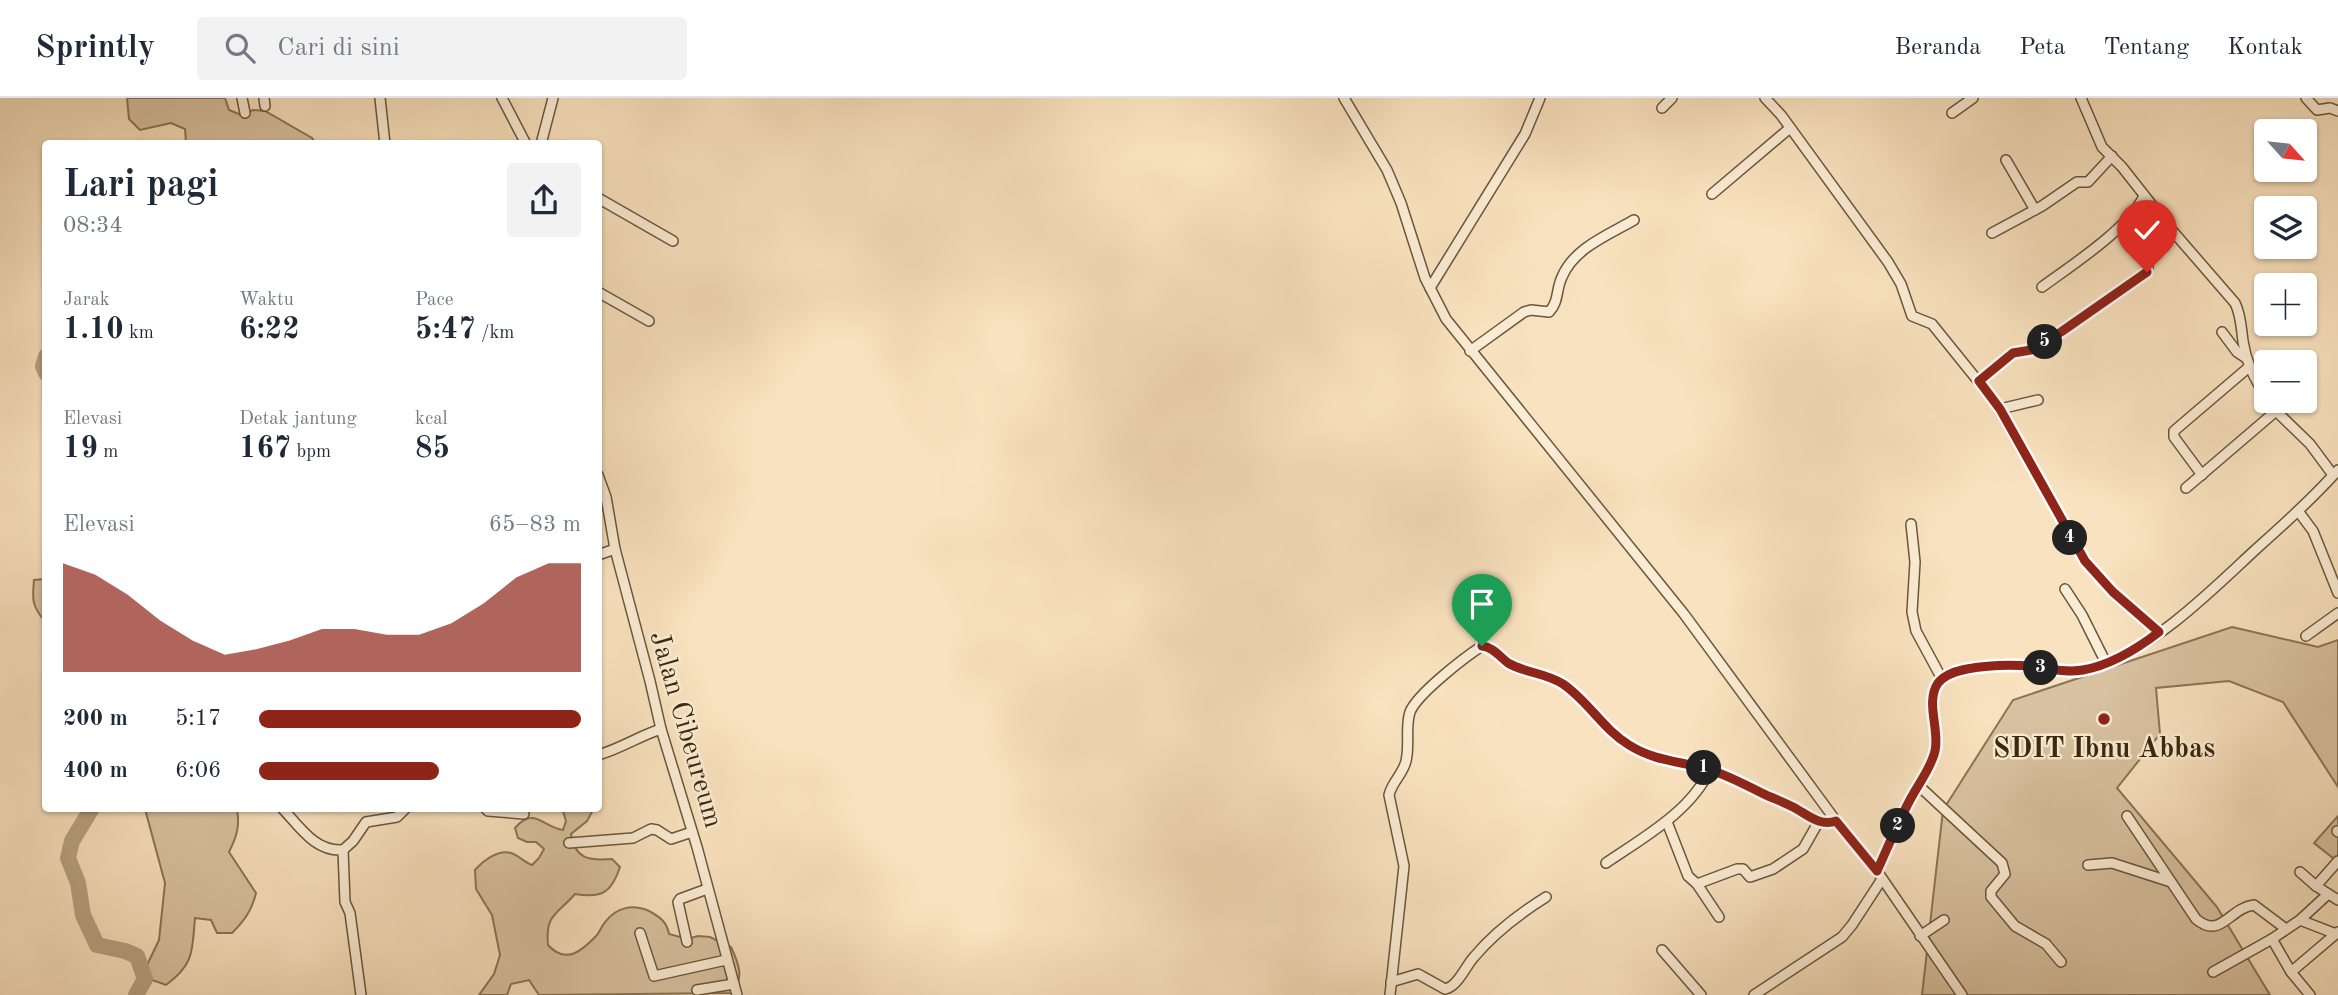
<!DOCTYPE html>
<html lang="id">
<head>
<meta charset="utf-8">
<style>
	body { margin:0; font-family:"Old Standard TT",serif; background:#f2f2f3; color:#1f2937; height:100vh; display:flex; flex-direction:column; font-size:26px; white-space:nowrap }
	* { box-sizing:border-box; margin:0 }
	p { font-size:23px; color:#747a83 }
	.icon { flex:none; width:38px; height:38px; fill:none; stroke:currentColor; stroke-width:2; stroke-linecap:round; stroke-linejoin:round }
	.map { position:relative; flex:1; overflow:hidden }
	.side { position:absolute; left:42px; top:42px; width:560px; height:672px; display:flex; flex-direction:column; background:#fff; border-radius:7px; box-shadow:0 2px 5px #0004 }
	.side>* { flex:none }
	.needle { width:46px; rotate:117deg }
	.fabs { position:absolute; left:2254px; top:21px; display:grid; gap:14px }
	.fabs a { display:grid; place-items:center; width:63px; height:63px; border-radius:7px; background:#fff; box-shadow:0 2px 5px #0004; font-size:35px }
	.pin { position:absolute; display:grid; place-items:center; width:60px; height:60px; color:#fff; margin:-72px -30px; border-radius:50% 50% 50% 0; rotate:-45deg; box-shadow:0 0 7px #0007 }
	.pin .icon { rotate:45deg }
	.km { position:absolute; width:35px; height:35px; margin:-18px; border-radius:50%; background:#222; color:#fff; font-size:19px; line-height:35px; text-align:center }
	.round { display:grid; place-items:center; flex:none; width:74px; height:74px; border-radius:7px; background:#f2f2f3 }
	.headline { display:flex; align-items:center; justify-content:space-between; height:119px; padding:0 21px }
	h1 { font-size:38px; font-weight:700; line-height:52px }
	.figures { display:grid; grid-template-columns:repeat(3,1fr); gap:10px; height:119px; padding:7px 21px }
	.figures div { display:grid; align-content:center }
	.figures b { font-size:30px; font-weight:700 }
	.figures small { font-size:19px; font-weight:400 }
	.figures p { font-size:19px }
	.chart { height:196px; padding:14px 21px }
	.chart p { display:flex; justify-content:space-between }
	.chart svg { width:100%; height:126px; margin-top:7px; fill:#8f2418; opacity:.7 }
	ul { padding:0 21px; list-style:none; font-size:23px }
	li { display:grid; grid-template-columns:112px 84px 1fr; align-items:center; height:52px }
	li i { height:18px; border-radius:9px; background:#8f2418 }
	header { display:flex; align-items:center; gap:42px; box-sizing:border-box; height:98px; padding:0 35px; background:#fff; border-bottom:2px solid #e0e1e3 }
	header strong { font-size:33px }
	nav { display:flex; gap:38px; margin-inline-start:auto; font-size:24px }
	.search { width:490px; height:63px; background:#f2f2f3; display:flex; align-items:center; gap:18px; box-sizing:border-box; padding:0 24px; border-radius:7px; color:#747a83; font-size:26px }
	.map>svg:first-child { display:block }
	.green { fill:#d9c2a1; stroke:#8a7456; stroke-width:2 }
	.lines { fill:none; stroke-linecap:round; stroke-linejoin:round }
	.river { stroke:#b8a282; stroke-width:16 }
	.minor-casing { stroke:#6a5639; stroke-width:12 }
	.minor { stroke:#fbecd5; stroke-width:9 }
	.route-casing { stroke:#fff; stroke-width:14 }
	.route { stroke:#8f2418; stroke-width:9 }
	.poi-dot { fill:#8f2418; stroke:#fbecd5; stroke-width:2.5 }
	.labels { text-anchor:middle; stroke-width:5; stroke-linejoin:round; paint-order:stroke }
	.street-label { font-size:28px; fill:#3a270c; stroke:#fbecd5 }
	.poi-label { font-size:28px; font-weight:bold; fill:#3a270c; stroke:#fbecd5 }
</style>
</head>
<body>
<header>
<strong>Sprintly</strong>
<div class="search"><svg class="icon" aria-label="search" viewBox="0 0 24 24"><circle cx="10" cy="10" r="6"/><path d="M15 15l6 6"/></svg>Cari di sini</div>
<nav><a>Beranda</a><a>Peta</a><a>Tentang</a><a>Kontak</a></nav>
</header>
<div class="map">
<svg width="2338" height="897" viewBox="0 0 2338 897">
	<rect width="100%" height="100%" fill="#f9e2bf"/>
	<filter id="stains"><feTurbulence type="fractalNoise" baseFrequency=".00286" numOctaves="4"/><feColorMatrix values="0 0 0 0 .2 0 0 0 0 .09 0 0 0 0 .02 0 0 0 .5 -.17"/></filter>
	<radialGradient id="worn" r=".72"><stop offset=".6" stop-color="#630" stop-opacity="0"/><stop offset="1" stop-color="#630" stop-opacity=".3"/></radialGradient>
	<g class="green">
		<polygon points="127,0 225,0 229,12 241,17 253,12 265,13 312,40 315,45 186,45 185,31 171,25 140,32 129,21"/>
		<path d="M45 481H46L45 523C32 509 32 501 34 482Z"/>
		<polygon points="2232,529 2318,549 2338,542 2338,689 2283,604 2229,583 2156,590 2160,636 2117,690 2217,809 2270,897 1922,897 1943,712 2013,602"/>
		<path d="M145 711H237C240 728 237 738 229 754L256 795C252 812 245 822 232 835H217L211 822 195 820C192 852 195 866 166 887L152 882 147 867 159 842 165 785Z"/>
		<path d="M564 711H591L592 714 587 723 571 736C575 761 589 763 612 761L620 769C611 796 601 800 575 796 557 817 545 816 548 847 566 867 582 853 597 837 600 833 602 827 606 823 617 809 633 806 649 813 660 819 667 824 669 836L687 841 698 838 710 839 731 849C739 866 745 881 731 895L539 897 529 882 511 886 507 897H479L494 876 500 857 492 817 476 791 475 772C483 763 498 751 511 755 518 757 524 764 532 767L539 760 544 751 536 744H527L518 740 515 730C534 708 543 729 563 732L566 723 563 713Z"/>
		<polygon points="2338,718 2338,764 2314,745"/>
	</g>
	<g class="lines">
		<g class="river">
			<polyline points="46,258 43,268 46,275"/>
			<polyline points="92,710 72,743 68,760 78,785 83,817 97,847 125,853 137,858 145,881 136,897"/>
		</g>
		<defs>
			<g id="minor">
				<polyline points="242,0 245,15"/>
				<polyline points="264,0 265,8"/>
				<polyline points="380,0 385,46"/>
				<polyline points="502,0 526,46"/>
				<polyline points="1344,0 1387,72 1401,105 1425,180 1446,221 1684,516 1836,723 1877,773 1962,897"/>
				<polyline points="1765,0 1781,17 1888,164 1901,186 1912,218 1932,226 1995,304 2085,463 2113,494 2159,534"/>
				<path d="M2081 0 2102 49 2122 69 2170 130 2235 205C2241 217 2241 229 2243 243 2246 264 2254 281 2266 298"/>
				<polyline points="2306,0 2317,12 2330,10 2338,13"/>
				<polyline points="1662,10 1672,0"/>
				<polyline points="1952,15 1973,0"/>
				<polyline points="541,46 553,0"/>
				<polyline points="2006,62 2035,112"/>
				<polyline points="1712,96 1790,30"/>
				<polyline points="598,100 673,143"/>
				<polyline points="1992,135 2042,108 2077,84 2088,84 2112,58"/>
				<path d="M2042 189C2072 167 2128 131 2144 98"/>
				<polyline points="1430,190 1525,36 1540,0"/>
				<polyline points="598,194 649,223"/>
				<polyline points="2222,234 2237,254 2246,260"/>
				<path d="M1470 253 1524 214 1531 212 1549 214C1559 204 1556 191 1562 179 1574 150 1608 137 1634 122"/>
				<polyline points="1979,283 2013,255 2031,252 2061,234 2145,175 2148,169 2144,155 2145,151 2170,130"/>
				<polyline points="2269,303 2276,313 2310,346 2333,377"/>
				<polyline points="2000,311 2038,302"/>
				<polyline points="598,377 606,399 615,451 650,583 661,631 697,749 737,897"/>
				<polyline points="2202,377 2174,339 2174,333 2249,269"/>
				<polyline points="2186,390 2276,313"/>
				<polyline points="2298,413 2313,433 2338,495"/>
				<polyline points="1911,426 1915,464 1912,514 1916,533 1942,581"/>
				<polyline points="598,457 615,451"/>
				<polyline points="2065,491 2082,517 2106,565"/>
				<polyline points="2306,538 2338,515"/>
				<path d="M598 657C620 651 639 638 661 631"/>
				<polyline points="1919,688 2002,765 2005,776 1991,793 1991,799 2015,828 2046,846 2061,864"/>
				<path d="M282 710C300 729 315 754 343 752L345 804 350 815 361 897"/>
				<polyline points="485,710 488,713 524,716"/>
				<path d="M2127 718 2196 821C2221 842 2229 810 2254 807L2286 831"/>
				<polyline points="1667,724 1688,778 1697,786"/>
				<polyline points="2337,733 2338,734"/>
				<polyline points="569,745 633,740 651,731 657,732 671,741 692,734"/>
				<polyline points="343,752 353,743 366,724 397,719 406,710"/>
				<polyline points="2338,763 2316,788 2338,802"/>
				<path d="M1606 765C1641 741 1692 713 1710 671"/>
				<polyline points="2088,767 2112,765 2171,784"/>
				<path d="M1877 773C1888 749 1898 724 1911 701 1919 685 1931 671 1935 654 1940 632 1923 598 1941 581 1949 574 1960 572 1971 571 1983 569 1995 566 2007 567 2038 568 2067 579 2097 569 2156 548 2209 495 2254 453 2283 427 2312 401 2338 372"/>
				<polyline points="2300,774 2316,788"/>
				<polyline points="1719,819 1697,786 1737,771 1743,771 1750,779 1773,771 1803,751 1819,723"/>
				<polyline points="2300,822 2327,797"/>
				<polyline points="640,835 654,878 726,862"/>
				<polyline points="1920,838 1944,822"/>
				<polyline points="2272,841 2291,874"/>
				<polyline points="687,844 678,804 680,801 707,791"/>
				<polyline points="1662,852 1701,897"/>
				<polyline points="2213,874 2272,841 2300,822 2336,836"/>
				<path d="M1391 884 1418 876 1445 891C1458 888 1465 869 1474 859 1494 835 1519 816 1546 799"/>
				<polyline points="697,892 734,886"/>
				<path d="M1390 897 1404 768 1389 697C1392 684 1403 676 1406 663 1410 647 1405 629 1410 614 1417 596 1465 559 1482 548 1493 549 1500 559 1509 565 1525 575 1546 575 1563 586 1588 603 1603 631 1629 647 1657 664 1681 663 1710 672 1730 678 1749 689 1768 698 1777 701 1785 705 1793 709 1807 716 1819 729 1836 723"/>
				<polyline points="1754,897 1842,839 1852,827 1882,781"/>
				<polyline points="2310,897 2291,874 2338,834"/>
			</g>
		</defs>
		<use href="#minor" class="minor-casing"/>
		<use href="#minor" class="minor"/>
	</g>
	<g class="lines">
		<defs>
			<path id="route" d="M1482 548C1493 549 1500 559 1508 565 1525 575 1546 575 1563 586 1588 603 1603 631 1629 647 1656 664 1682 663 1710 672 1730 678 1749 689 1768 698 1776 701 1785 705 1793 709 1807 716 1819 729 1836 723L1877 773C1888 749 1898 724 1911 700 1919 685 1931 670 1935 653 1940 632 1925 604 1938 585 1945 576 1957 573 1967 571 1990 567 2012 566 2036 569 2052 571 2067 575 2083 572 2111 567 2137 551 2159 534L2113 494 2085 463 2000 311 1979 283 2013 255 2031 252 2061 234 2147 174"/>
		</defs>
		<use href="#route" class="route-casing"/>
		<use href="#route" class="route"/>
	</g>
	<circle class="poi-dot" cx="2104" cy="621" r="7"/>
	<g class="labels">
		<g class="street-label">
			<text transform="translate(688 631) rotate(74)" y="10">Jalan Cibeureum</text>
		</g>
		<g class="poi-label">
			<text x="2104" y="659">SDIT Ibnu Abbas</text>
		</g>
	</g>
	<rect width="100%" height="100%" filter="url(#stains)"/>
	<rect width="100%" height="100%" fill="url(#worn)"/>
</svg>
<div class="fabs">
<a><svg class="needle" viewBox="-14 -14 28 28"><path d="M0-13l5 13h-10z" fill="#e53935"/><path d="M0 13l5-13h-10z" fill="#747a83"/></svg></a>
<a><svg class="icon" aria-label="layers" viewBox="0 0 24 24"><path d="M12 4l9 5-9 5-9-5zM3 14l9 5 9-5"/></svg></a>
<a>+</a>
<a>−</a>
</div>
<div class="pin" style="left:1482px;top:548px;background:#1e9e55"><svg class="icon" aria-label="arrive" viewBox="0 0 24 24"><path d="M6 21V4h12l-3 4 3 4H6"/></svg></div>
<div class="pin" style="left:2147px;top:174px;background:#d93025"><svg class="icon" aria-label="check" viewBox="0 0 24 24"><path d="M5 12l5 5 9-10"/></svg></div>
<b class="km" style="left:1704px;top:670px">1</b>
<b class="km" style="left:1898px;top:728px">2</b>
<b class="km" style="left:2041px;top:570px">3</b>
<b class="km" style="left:2070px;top:440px">4</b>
<b class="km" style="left:2045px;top:244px">5</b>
<section class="side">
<div class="headline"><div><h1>Lari pagi</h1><p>08:34</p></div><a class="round"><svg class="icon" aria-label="share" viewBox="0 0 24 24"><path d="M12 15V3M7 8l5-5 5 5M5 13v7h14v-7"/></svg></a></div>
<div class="figures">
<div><p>Jarak</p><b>1.10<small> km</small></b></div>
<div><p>Waktu</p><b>6:22</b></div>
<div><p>Pace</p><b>5:47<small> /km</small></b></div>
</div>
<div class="figures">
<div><p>Elevasi</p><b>19<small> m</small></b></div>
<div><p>Detak jantung</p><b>167<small> bpm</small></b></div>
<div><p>kcal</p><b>85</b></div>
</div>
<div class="chart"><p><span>Elevasi</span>65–83 m</p>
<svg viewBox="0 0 160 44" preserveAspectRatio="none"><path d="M0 44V6L10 10L20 17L30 26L40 33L50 38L60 36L70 33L80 29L90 29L100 31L110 31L120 27L130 20L140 11L150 6L160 6V44z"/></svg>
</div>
<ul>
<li><b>200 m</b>5:17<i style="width:100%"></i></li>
<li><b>400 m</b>6:06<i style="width:56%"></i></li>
</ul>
</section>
</div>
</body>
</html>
